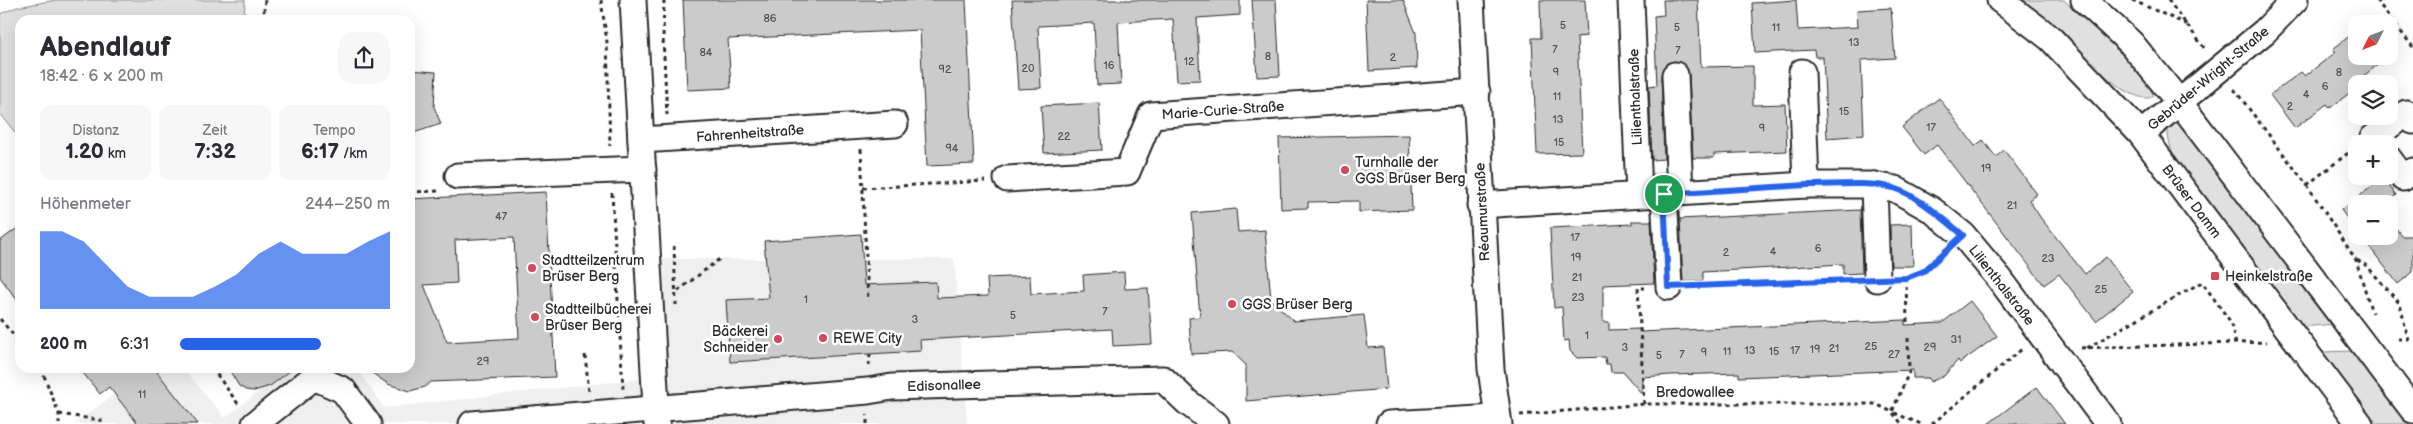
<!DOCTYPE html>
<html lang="de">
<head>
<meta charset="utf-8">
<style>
	body { margin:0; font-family:"Balsamiq Sans",sans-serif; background:#f7f7f7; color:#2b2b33; height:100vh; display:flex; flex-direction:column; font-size:19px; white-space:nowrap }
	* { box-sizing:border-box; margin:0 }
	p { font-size:16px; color:#7c7c81 }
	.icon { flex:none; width:28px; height:28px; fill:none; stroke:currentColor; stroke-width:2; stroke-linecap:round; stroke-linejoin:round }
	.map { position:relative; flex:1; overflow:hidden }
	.sheet { position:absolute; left:15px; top:15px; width:400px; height:358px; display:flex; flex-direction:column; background:#fff; border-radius:15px; box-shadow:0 5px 20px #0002 }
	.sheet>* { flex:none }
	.needle { width:32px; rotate:228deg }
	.buttons { position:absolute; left:2348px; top:15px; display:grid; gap:10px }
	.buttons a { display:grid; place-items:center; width:50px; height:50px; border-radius:10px; background:#fff; box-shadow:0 5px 20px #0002; font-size:25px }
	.pin { position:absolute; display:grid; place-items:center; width:42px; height:42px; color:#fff; margin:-21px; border:2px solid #fff; border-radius:50%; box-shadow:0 1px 5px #0007 }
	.round { display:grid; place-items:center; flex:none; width:52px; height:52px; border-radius:15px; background:#f7f7f7 }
	.head { display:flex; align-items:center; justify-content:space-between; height:85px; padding:0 25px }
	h1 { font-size:28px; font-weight:800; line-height:38px }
	.metrics { display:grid; grid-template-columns:repeat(3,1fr); gap:8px; height:85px; padding:5px 25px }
	.metrics div { display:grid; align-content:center; border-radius:12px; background:#f7f7f7; text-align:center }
	.metrics b { font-size:21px; font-weight:800 }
	.metrics small { font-size:14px; font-weight:400 }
	.metrics p { font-size:14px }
	.chart { height:140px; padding:10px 25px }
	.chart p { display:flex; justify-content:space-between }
	.chart svg { width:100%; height:90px; margin-top:5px; fill:#2563eb; opacity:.7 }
	ul { padding:0 25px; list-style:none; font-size:16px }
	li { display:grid; grid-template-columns:80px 60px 1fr; align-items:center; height:38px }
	li i { height:12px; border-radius:6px; background:#2563eb }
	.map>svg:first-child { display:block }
	.built { fill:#efefef }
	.green { fill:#e0e0e0; stroke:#868686 }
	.building { fill:#cbcbcb; stroke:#2b2b2b; fill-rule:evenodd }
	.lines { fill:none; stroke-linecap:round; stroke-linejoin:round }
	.minor-casing { stroke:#2b2b2b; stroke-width:29 }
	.path { stroke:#2b2b2b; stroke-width:3; stroke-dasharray:4 4; stroke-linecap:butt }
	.minor { stroke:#fff; stroke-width:25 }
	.route-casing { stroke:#fff; stroke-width:10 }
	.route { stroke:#2563eb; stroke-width:6 }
	.poi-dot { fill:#d1495b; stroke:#fff; stroke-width:2 }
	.labels { text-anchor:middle; stroke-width:5; stroke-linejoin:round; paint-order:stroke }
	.number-label { font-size:11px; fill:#535353 }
	.street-label { font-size:14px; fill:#2b2b2b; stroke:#fff }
	.poi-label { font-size:14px; fill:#2b2b2b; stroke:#fff; text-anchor:start }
</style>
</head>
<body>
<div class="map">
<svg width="2413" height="424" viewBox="0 0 2413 424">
	<rect width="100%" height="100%" fill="#fff"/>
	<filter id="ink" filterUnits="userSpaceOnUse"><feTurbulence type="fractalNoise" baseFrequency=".02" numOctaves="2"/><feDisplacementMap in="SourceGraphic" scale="10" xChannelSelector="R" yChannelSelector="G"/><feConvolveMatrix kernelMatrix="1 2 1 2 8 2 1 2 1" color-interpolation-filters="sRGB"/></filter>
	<g filter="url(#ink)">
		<polygon class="built" points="661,259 954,259 967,424 74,424 150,368 183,368 225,418 289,368 357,368 384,408 666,376"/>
		<g class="green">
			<polygon points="56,0 245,0 244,20 20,20 20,139 0,113 0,14 17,7"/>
			<path d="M2021 0H2064C2079 14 2155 81 2153 97 2126 107 2071 41 2052 24 2042 16 2032 8 2021 0Z"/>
			<path d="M2175 122 2180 124 2333 324 2303 327 2177 162C2171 150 2167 139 2168 126Z"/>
			<polygon points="2353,351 2409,424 2377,424 2322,352"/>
		</g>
		<g class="building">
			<polygon points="683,0 966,0 974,164 927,166 920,30 728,39 731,88 687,90"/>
			<polygon points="1012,0 1240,0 1240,15 1197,18 1200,80 1177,81 1173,19 1118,22 1121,84 1097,85 1094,23 1038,26 1041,88 1018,89"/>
			<polygon points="1252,0 1276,0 1280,76 1257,77"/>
			<polygon points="1366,0 1403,0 1416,33 1417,68 1369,71"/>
			<polygon points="1540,0 1585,0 1587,36 1577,37 1582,153 1537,154 1532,38 1541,38"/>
			<polygon points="1663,0 1698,0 1701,67 1753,66 1753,105 1785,104 1787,151 1714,154 1714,158 1693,158 1689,74 1682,63 1674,61 1667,63 1661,75 1664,159 1652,160 1649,86 1657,85 1654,16 1664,15"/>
			<polygon points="1796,0 1798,30 1858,27 1857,10 1891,8 1895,58 1861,60 1864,135 1827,138 1823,57 1815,57 1814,50 1755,53 1752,3"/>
			<polygon points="2356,31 2356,56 2389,56 2357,81 2360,84 2356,84 2356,88 2330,108 2327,104 2295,128 2270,95 2301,72 2305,76 2336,52 2333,49"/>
			<polygon points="410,70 436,72 434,107 441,124 410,134"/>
			<polygon points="1939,98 1975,146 1983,140 1996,157 2004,150 2037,194 2029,200 2040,217 2085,274 2106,257 2133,292 2096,321 2059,274 2044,285 1937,145 1924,155 1902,127"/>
			<polygon points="1099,103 1102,150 1044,153 1041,106"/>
			<polygon points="1409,135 1412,210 1359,212 1359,201 1308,202 1308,208 1281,209 1279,138"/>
			<polygon points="2383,178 2396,195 2384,204 2356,204 2356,230 2341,210"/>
			<path d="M546 192 555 377 431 382 425 387 410 391 388 384 365 368H410V199ZM514 237 519 338 447 342 424 285 457 283 455 240Z"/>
			<polygon points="1236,209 1238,232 1265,230 1271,300 1294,321 1364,315 1368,348 1383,347 1387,389 1246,401 1246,365 1232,352 1191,354 1189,318 1200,317 1192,213"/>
			<polygon points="1860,210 1862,273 1843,274 1843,264 1703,272 1703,281 1683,282 1680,219"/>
			<polygon points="2389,220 2402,236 2413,236 2413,272 2398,284 2361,236 2389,236"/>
			<polygon points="1632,221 1651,221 1654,283 1603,285 1603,322 1609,322 1609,330 1640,329 1640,332 1905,320 1905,325 1942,323 1970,301 1997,336 1960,363 1958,360 1944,376 1930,382 1929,378 1913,378 1913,370 1739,377 1739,373 1671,375 1642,377 1642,394 1623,372 1611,372 1610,364 1606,364 1605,357 1577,358 1570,351 1569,340 1564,341 1562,307 1554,308 1550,228 1632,224"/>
			<polygon points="1912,224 1913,266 1891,266 1890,225"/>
			<polygon points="20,226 20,304 0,277 0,241"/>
			<polygon points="861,234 864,285 936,282 937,298 988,296 987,278 1030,276 1031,294 1084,291 1083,275 1124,272 1125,289 1148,288 1152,344 1113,346 1112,329 920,340 921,351 730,362 726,300 769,298 764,241"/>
			<polygon points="79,368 154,368 198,424 138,424 109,387 100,394"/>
			<polygon points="228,368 294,368 270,386 254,391 246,390 239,386"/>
			<polygon points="2037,387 2065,424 1988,424 2018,401"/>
		</g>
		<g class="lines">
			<defs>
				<g id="minor">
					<polyline points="633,0 657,424"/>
					<polyline points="1471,0 1491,369 1499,424"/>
					<polyline points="1631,0 1639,194"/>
					<polyline points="2000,0 2050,38 2141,134 2360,424"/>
					<polyline points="2084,0 2131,43 2179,102 2413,410"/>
					<polyline points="1802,72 1806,185"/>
					<polyline points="1675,75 1680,193"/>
					<polyline points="2141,134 2265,31 2295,0"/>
					<polyline points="641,140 895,124"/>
					<polyline points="2377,144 2373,138 2406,113 2413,121"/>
					<polyline points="2389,159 2403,178 2413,171"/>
					<polyline points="458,176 643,169"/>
					<polyline points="1007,179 1127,172 1151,115 1477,92"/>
					<polyline points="1874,185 1877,279"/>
					<polyline points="1664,194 1669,287"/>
					<polyline points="1480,205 1806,185 1874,185 1895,189 1932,210 1963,235 1999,278 2108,424"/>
					<polyline points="255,424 314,377 343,390 368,424"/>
					<polyline points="472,424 868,391 892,387 1163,379 1187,402 1216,424"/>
					<polyline points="1389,424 1497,418"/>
				</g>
			</defs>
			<use href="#minor" class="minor-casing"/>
			<g class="path">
				<polyline points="601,0 607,42 610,146"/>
				<polyline points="664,0 663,38 667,115"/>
				<polyline points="2132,0 2188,25"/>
				<polyline points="2168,0 2205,49"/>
				<polyline points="2376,0 2413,47"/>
				<polyline points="263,20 265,0"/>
				<polyline points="2234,89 2307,185 2356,260 2372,313"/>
				<polyline points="861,149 868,301"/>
				<polyline points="2307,185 2352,150"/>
				<polyline points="863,188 985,181"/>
				<polyline points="410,192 439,191"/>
				<polyline points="612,193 623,389"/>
				<polyline points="674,246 676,305"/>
				<polyline points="2357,260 2367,266 2400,304 2408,339"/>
				<polyline points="1901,278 1924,271 1946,251"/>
				<polyline points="1906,278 1907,325"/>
				<polyline points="1694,286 1855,280"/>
				<polyline points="678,291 722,257"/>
				<polyline points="0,319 20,343"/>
				<polyline points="1908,338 1909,372 1892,412 1921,424"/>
				<polyline points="2398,339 2413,339"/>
				<polyline points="2081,348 2267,342"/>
				<polyline points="2087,348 2202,282 2230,321 2236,344"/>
				<polyline points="585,355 589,392"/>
				<polyline points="869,366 870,354"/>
				<polyline points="41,368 59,414 59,424"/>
				<polyline points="212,368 239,405"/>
				<polyline points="1644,404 1638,288 1645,288"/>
				<polyline points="59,414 106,421"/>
				<polyline points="1520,415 1644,404 1876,404 1892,412 1902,424"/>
				<polyline points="867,424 867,415"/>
				<polyline points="1932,424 2022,349"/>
			</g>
			<use href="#minor" class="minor"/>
		</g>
	</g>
	<g class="lines" filter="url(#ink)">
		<defs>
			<path id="route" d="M1806 185C1834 185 1867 181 1894 188 1917 195 1945 220 1963 235L1924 271 1906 278 1668 287 1664 194Z"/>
		</defs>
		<use href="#route" class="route-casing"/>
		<use href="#route" class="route"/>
	</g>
	<g class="poi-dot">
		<circle cx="1345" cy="170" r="5"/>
		<circle cx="532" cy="268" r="5"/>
		<rect x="2210" y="271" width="10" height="10" rx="2.5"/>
		<circle cx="1232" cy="304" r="5"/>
		<circle cx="535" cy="317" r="5"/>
		<circle cx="823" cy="338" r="5"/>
		<circle cx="778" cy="339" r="5"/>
	</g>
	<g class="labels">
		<g class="number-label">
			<text x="770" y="22">86</text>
			<text x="1563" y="29">5</text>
			<text x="1677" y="31">5</text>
			<text x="1776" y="31">11</text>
			<text x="1854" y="46">13</text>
			<text x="1555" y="53">7</text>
			<text x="1678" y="54">7</text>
			<text x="706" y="56">84</text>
			<text x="1268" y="60">8</text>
			<text x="1393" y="61">2</text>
			<text x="1189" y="65">12</text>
			<text x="1109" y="69">16</text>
			<text x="1028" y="72">20</text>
			<text x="945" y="73">92</text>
			<text x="1556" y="76">9</text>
			<text x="2339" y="76">8</text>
			<text x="2325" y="90">6</text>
			<text x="2306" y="98">4</text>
			<text x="1557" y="100">11</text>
			<text x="2290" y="110">2</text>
			<text x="1844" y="115">15</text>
			<text x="1558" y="123">13</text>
			<text x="1931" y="131">17</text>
			<text x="1762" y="132">9</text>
			<text x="1064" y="140">22</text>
			<text x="1559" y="146">15</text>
			<text x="952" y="152">94</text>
			<text x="1986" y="172">19</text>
			<text x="2012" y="209">21</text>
			<text x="501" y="220">47</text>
			<text x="1575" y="241">17</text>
			<text x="1818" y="252">6</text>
			<text x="1773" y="255">4</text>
			<text x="1726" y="256">2</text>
			<text x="1576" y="261">19</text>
			<text x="2048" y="262">23</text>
			<text x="1577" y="281">21</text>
			<text x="2101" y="293">25</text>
			<text x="1578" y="301">23</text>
			<text x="806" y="303">1</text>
			<text x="1105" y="315">7</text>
			<text x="1013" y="319">5</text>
			<text x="915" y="323">3</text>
			<text x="1587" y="339">1</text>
			<text x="1956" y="343">31</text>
			<text x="1871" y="350">25</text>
			<text x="1625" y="351">3</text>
			<text x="1930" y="351">29</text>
			<text x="1834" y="352">21</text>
			<text x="1815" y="353">19</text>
			<text x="1750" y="354">13</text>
			<text x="1795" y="354">17</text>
			<text x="1727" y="355">11</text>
			<text x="1774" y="355">15</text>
			<text x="1704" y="356">9</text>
			<text x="1682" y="358">7</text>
			<text x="1894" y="358">27</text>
			<text x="1659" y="359">5</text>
			<text x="483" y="365">29</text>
			<text x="142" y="398">11</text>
		</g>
		<g class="street-label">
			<text transform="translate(2208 78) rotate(-40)" y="5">Gebrüder-Wright-Straße</text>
			<text transform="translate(1635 97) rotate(-92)" y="5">Lilienthalstraße</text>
			<text transform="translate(1223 110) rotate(-4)" y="5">Marie-Curie-Straße</text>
			<text transform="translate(750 133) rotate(-4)" y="5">Fahrenheitstraße</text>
			<text transform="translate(2192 201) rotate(53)" y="5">Brüser Damm</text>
			<text transform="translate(1482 212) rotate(-93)" y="5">Réaumurstraße</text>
			<text transform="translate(2002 285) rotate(52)" y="5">Lilienthalstraße</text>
			<text transform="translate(944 385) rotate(-2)" y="5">Edisonallee</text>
			<text x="1695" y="397">Bredowallee</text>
		</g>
		<g class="poi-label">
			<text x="1355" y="167">Turnhalle der<tspan x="1355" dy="16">GGS Brüser Berg</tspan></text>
			<text x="542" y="265">Stadtteilzentrum<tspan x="542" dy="16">Brüser Berg</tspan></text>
			<text x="2225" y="281">Heinkelstraße</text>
			<text x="1242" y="309">GGS Brüser Berg</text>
			<text x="545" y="314">Stadtteilbücherei<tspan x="545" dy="16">Brüser Berg</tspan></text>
			<text x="768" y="336" text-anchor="end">Bäckerei<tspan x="768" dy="16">Schneider</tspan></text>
			<text x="833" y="343">REWE City</text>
		</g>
	</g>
</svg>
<div class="buttons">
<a><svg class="needle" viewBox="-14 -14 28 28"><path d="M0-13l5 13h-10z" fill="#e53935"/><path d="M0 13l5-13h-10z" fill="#7c7c81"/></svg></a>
<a><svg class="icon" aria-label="layers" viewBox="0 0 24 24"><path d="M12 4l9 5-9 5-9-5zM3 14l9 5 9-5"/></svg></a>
<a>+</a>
<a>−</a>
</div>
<div class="pin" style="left:1664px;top:194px;background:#1e9e55"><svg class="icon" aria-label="arrive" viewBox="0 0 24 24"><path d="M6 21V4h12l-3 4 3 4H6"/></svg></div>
<section class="sheet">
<div class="head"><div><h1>Abendlauf</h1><p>18:42 · 6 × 200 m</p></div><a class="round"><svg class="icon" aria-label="share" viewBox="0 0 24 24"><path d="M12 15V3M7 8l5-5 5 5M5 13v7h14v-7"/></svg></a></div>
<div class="metrics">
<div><p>Distanz</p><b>1.20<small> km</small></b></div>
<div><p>Zeit</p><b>7:32</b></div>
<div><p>Tempo</p><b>6:17<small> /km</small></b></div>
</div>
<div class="chart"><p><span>Höhenmeter</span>244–250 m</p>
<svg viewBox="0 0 160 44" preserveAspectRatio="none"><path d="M0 44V6L10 6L20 11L30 22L40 33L50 38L60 38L70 38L80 33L90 27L100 17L110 11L120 17L130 17L140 17L150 11L160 6V44z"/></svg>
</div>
<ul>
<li><b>200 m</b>6:31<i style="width:67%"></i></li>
</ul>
</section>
</div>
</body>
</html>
